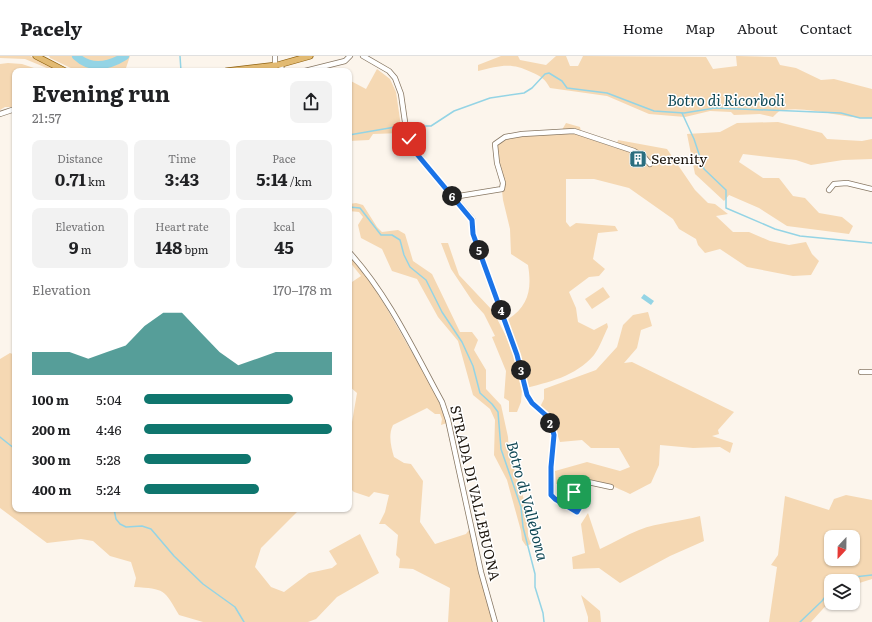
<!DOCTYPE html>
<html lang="en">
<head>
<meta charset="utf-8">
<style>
	body { margin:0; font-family:Literata,serif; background:#f2f2f2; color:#202124; height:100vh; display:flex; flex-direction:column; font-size:15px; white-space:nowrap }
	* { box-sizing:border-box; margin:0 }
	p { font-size:13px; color:#757577 }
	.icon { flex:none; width:22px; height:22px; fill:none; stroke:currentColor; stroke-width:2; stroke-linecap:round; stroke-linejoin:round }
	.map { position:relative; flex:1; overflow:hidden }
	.details { position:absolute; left:12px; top:12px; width:340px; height:444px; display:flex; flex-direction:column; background:#fff; border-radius:8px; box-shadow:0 1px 3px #0004 }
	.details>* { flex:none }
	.needle { width:26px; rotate:202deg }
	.tools { position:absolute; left:824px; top:474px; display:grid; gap:8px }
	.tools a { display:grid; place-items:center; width:36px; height:36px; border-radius:8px; background:#fff; box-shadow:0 1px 3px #0004; font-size:20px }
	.pin { position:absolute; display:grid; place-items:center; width:34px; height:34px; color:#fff; margin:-17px; border-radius:8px; box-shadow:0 2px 6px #0006 }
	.km { position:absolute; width:20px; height:20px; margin:-10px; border-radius:50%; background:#222; color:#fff; font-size:11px; line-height:20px; text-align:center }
	.round { display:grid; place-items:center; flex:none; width:42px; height:42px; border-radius:8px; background:#f2f2f2 }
	.summary { display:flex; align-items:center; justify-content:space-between; height:68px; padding:0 20px }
	h1 { font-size:22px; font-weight:700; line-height:30px }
	.stats { display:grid; grid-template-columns:repeat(3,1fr); gap:6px; height:68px; padding:4px 20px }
	.stats div { display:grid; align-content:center; border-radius:8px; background:#f2f2f2; text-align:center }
	.stats b { font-size:17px; font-weight:700 }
	.stats small { font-size:11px; font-weight:400 }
	.stats p { font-size:11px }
	.chart { height:112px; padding:8px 20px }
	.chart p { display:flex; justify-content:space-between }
	.chart svg { width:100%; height:72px; margin-top:4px; fill:#0f766e; opacity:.7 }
	ul { padding:0 20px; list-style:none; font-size:13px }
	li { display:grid; grid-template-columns:64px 48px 1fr; align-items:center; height:30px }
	li i { height:10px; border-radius:5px; background:#0f766e }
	header { display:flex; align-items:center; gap:24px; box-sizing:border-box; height:56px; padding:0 20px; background:#fff; border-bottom:1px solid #e0e0e0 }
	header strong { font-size:19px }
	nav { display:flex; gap:22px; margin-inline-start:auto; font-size:14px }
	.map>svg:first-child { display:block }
	.green { fill:#f5d8b3; fill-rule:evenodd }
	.water { fill:#94d4e5 }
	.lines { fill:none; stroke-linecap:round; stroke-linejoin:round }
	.stream { stroke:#94d4e5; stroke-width:1.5 }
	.river { stroke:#94d4e5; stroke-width:8 }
	.minor-casing { stroke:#877763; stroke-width:6 }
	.major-casing { stroke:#906211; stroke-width:7 }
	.minor { stroke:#fff; stroke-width:4.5 }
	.major { stroke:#e2ba72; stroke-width:5.5 }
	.route-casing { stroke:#fff; stroke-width:8 }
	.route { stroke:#1a73e8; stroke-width:5 }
	.labels { text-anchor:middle; stroke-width:3; stroke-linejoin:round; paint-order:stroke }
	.poi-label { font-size:14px; fill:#1b140c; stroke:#fff; text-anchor:start }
	.street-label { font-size:14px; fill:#1b140c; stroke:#fff }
	.water-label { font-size:15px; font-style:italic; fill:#104855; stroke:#fff }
</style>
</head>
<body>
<header>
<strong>Pacely</strong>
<nav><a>Home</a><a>Map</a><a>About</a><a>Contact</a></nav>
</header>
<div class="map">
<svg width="872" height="566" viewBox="0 0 872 566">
	<rect width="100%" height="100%" fill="#fcf5ec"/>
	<g class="green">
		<polygon points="0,0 30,0 60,15 54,15 25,3 0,2"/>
		<polygon points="49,0 130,0 125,15 77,15 50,2"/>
		<path d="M501 0H518L520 4 546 9 556 0H566L570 10H578L583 0 706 1 713 13 737 10 736 0 776 1 780 9 796 12 821 24 834 23 872 33V62C842 63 813 50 783 54 779 54 776 58 773 61L760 58 734 59 731 56 710 55 685 61 649 58 607 40 550 32C545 23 541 20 531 16 510 6 500 10 478 15V9Z"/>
		<polygon points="8,7 22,8 43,15 15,15 15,51 5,51 0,54 0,8"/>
		<polygon points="377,13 390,23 396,36 402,77 373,78 369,84 349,85 349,24 366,33"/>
		<polygon points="778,66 822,77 827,83 862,85 872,83 872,103 843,104 811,109 796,104 743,98 739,106 763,122 779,122 793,140 805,142 819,157 842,161 853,170 849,178 787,170 759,152 729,139 724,145 695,118 687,78 720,76 737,67"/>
		<path d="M566 67 580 71 582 80 616 92 618 84 667 93 695 134 708 147 715 148 728 158 716 160 733 176H749L770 185 789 189 806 186 812 198 819 205 811 219 793 220 747 211 720 193 705 197 698 189 696 183 679 173 673 163 629 132 594 123H566V166L570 171 576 167 615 170 618 175 598 177 593 203 605 213 599 220 589 221 569 236 576 252 578 266 594 274 607 267 608 271C604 279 600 291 594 299 575 321 549 326 522 333L521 346 517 356H509V345L504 342 506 315 492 281 495 280 484 258 473 246 451 213 441 187H448L459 219 493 255 507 282 514 281 507 264C529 250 532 233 528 209L511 198 510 173 503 144 497 89C515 77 539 71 559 79Z"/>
		<polygon points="356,147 363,149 377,171 382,176 398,174 405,178 413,205 432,218 460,276 472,276 478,284 474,294 486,314 486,333 501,349 508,381 509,397 527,453 528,480 531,488 526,490 522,484 521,475 507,424 494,399 495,364 490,353 473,339 458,285 438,261 417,223 392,215 382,193 361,182 358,169 363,161 359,156 349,155 349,148"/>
		<path d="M349 198C373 226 389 256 407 288 422 313 438 339 447 367L441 369 442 363 440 358H435L427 352 393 369C388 379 391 391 394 401L404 407 411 408 423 425 420 466 435 488 466 478 472 470 493 566H448L450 532 413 513 399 512 400 503 396 499 398 479 385 468H379L385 456 389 439 374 436 369 441 354 436 349 431V374L351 372 357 337 349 330V228L361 220 349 205Z"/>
		<polygon points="603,231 610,241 592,253 585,243"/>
		<path d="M648 256 652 270 641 274 637 292 624 307 632 306 734 356 718 374 719 378 712 380 733 387 730 397 720 391 693 392 660 389 659 409 651 427 630 438C615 431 598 422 581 424 572 425 565 427 556 428L555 415 587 406 620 415 630 411 619 392H591L582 384 560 386 552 363 540 351 544 343V333L596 314 617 291 623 269 633 259Z"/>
		<path d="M10 297 15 299V453H300L261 492 255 511 271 531 284 536 309 517 332 512 337 508 329 495 360 478 379 517 337 541 316 563 308 566H203L179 559C164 533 165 533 134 531L136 522 131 506 110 500 93 485 81 483 47 487 0 452V303Z"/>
		<path d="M846 439 872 444V523L853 529V525H831V544L811 566H769L777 511 771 509 778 499 785 440 829 454 834 443ZM831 481H853V503H831Z"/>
		<path d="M588 457 600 493C613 487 626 479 639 474 659 466 680 466 700 460L704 485 670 500 620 527 599 512 573 513 572 501 585 497 581 468Z"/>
		<polygon points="581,539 600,555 601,566 588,566 588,561"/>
	</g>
	<polygon class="water" points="644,238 654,245 651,249 641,242"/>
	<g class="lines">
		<g class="stream">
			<polyline points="180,0 181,15"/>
			<polyline points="682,57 694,83 704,113 726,134 726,152 775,173 800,180 872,187"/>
			<polyline points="411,70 431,70 454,55 490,42 524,37 532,32 545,18 549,17 562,25 567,32 607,37 654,55 684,57 715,52 841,57 860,62 872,62"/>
			<polyline points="349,79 401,70"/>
			<polyline points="349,151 360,152 381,179 392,179 400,184 404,199 410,211 426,224 442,256 462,286 473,310 480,337 492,348 498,356 501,393 521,451 523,471 535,518 535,531 543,557 544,566"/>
			<polyline points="0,381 15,393"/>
			<polyline points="114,453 116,463 120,468 126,471 142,470 151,473 174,500 203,528 235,551 244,566"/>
			<polyline points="843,525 854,521 872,519"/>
			<polyline points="800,566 822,545 831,533"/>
		</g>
		<path class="river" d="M76 0C91 14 109 10 125 0"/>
		<defs>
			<g id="minor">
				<polyline points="275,0 275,10"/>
				<polyline points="363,0 389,15 395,22 401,38 406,73 416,97 473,164 473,178 517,299 527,339 532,347 549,362 554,379 551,411 551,439 555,443 577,456 580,451 574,434 577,427 588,426 611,431"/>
				<polyline points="281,9 282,15"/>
				<polyline points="305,15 345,5 350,0"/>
				<polyline points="0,58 15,53"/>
				<polyline points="829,134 834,128 847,127 872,133"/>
				<polyline points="453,141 502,133 503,127 497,107 495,88 505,81 522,78 574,75 634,95 644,101 650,108"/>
				<path d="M349 196C389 240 414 295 442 346L448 364 481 516 495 566"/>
				<polyline points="861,316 872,316"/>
			</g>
			<g id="major">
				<polyline points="36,0 65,15"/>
				<polyline points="227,15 278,9 310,0"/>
			</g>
		</defs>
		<use href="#minor" class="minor-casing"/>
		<use href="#major" class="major-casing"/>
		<use href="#minor" class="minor"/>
		<use href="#major" class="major"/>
	</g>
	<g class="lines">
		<defs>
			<polyline id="route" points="409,83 416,97 472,164 473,178 517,299 527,339 532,347 549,362 554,379 551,411 551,439 555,443 577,456 580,451 574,436"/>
		</defs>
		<use href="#route" class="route-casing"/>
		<use href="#route" class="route"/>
	</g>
	<defs>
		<symbol id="building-square" viewBox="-11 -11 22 22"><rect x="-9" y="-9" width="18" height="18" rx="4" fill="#2a6e7f" stroke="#fff"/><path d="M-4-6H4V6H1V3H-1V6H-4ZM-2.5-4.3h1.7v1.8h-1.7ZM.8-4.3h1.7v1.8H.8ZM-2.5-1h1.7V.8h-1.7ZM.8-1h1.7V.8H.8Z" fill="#fff"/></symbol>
	</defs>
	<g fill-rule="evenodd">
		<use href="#building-square" x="628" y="93" width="20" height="20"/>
	</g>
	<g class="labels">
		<g class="poi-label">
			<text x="651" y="108">Serenity</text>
		</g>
		<g class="street-label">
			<text transform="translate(475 437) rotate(77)" y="5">STRADA DI VALLEBUONA</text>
		</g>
		<g class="water-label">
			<text x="726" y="50">Botro di Ricorboli</text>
			<text transform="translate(527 445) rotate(75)" y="5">Botro di Vallebona</text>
		</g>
	</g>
</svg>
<div class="tools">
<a><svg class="needle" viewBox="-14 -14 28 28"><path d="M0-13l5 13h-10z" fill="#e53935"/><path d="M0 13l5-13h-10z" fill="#757577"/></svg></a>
<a><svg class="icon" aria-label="layers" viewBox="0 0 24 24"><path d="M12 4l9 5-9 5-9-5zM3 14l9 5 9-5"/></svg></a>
</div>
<div class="pin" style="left:574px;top:436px;background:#1e9e55"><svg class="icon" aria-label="arrive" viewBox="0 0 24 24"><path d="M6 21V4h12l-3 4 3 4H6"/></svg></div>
<div class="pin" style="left:409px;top:83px;background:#d93025"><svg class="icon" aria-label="check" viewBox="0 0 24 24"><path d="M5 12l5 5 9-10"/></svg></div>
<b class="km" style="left:550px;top:367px">2</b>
<b class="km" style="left:521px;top:314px">3</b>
<b class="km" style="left:501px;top:254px">4</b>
<b class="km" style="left:479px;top:194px">5</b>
<b class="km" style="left:452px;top:140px">6</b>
<section class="details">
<div class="summary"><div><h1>Evening run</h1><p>21:57</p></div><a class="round"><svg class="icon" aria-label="share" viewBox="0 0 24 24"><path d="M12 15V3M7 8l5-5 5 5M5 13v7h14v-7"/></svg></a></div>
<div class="stats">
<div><p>Distance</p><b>0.71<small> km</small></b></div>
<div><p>Time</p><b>3:43</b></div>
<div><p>Pace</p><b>5:14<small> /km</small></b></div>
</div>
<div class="stats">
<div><p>Elevation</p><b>9<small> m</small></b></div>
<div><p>Heart rate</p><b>148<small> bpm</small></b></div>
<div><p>kcal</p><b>45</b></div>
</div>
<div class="chart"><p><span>Elevation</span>170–178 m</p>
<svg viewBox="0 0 160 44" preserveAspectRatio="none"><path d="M0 44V30L10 30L20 30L30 34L40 30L50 26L60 14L70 6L80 6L90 18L100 30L110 38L120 34L130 30L140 30L150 30L160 30V44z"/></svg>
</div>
<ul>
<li><b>100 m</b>5:04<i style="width:79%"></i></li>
<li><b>200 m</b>4:46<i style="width:100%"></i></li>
<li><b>300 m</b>5:28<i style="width:57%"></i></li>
<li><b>400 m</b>5:24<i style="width:61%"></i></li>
</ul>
</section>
</div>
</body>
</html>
